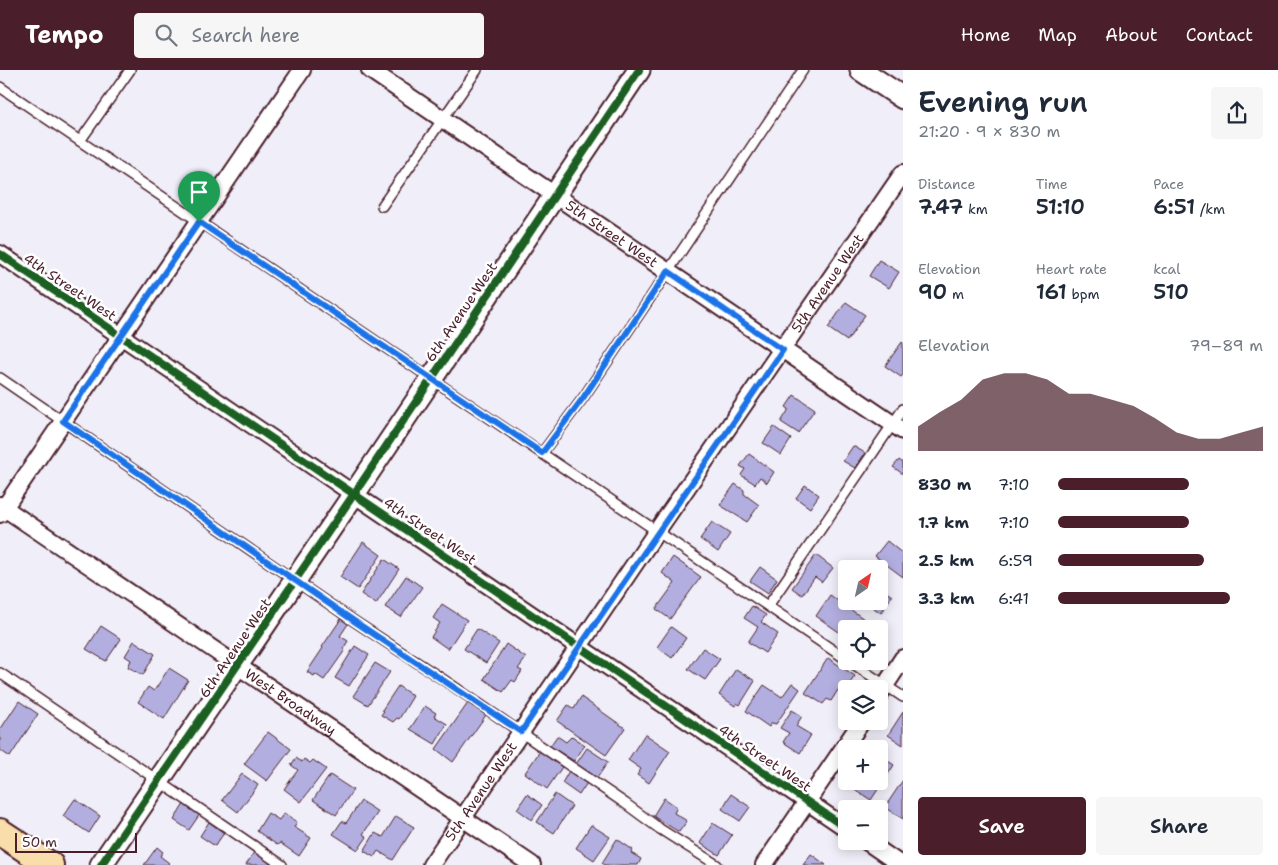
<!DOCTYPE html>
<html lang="en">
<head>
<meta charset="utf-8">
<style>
	body { margin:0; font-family:"Shantell Sans",sans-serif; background:#f6f6f7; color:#1f2937; height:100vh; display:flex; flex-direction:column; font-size:19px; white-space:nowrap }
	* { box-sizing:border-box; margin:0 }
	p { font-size:16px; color:#747a83 }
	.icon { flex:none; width:28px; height:28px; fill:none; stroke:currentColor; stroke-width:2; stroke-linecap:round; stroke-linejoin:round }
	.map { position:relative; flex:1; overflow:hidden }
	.drawer { display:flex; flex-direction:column; background:#fff; width:375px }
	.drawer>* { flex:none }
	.needle { width:32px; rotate:34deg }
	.tools { position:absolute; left:838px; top:490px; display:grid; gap:10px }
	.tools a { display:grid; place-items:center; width:50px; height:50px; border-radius:5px; background:#fff; box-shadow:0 2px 12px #0003; font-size:25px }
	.scale { position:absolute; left:15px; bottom:12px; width:122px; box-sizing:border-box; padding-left:5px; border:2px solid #4a1f2b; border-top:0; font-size:14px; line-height:18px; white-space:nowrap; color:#4a1f2b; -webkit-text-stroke:4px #fff; paint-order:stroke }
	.pin { position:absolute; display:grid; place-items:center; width:42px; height:42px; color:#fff; margin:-51px -21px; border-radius:50% 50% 50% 0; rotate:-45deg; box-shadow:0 0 5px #0007 }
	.pin .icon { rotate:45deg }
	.round { display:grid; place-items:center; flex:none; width:52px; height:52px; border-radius:5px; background:#f6f6f7 }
	.overview { display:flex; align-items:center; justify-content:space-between; height:85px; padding:0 15px }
	h1 { font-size:28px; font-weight:600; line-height:38px }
	.metrics { display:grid; grid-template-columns:repeat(3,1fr); gap:8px; height:85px; padding:5px 15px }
	.metrics div { display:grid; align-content:center }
	.metrics b { font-size:21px; font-weight:600 }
	.metrics small { font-size:14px; font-weight:400 }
	.metrics p { font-size:14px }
	.chart { height:140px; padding:10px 15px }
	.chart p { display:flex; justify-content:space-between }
	.chart svg { width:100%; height:90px; margin-top:5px; fill:#4a1f2b; opacity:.7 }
	.primary-button { display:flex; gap:10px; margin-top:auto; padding:10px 15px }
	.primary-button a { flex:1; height:58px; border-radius:5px; background:#4a1f2b; color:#fff; font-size:20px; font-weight:600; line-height:58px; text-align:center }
	.primary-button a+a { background:#f6f6f7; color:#1f2937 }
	ul { padding:0 15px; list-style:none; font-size:16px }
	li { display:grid; grid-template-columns:80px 60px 1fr; align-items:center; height:38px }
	li i { height:12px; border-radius:6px; background:#4a1f2b }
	header { display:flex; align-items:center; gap:30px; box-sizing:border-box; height:70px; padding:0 25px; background:#4a1f2b; color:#fff }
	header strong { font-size:24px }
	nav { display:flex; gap:28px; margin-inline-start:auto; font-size:18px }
	.search { width:350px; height:45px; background:#f6f6f7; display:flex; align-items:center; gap:12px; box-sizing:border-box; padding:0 18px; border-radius:5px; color:#747a83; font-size:19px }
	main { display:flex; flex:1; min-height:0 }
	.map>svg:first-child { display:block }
	.building { fill:#b2afe0; stroke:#4a1f2b }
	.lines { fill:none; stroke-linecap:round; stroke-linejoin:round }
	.service-casing { stroke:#4a1f2b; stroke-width:12 }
	.minor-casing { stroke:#4a1f2b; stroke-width:20 }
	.tertiary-casing { stroke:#4a1f2b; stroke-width:25 }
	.primary-casing { stroke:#4a1f2b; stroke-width:30 }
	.service { stroke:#fff; stroke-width:9 }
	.minor { stroke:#fff; stroke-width:16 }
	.tertiary { stroke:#fff; stroke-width:21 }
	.primary { stroke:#f9deab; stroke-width:26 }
	.cycleway-casing { stroke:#fff; stroke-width:11 }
	.cycleway { stroke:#1b5e20; stroke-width:8 }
	.route-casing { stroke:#fff; stroke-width:10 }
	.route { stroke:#1a73e8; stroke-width:6 }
	.labels { text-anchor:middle; stroke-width:5; stroke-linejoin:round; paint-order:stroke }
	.street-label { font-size:14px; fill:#4a1f2b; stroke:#fff }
</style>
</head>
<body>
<header>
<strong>Tempo</strong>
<div class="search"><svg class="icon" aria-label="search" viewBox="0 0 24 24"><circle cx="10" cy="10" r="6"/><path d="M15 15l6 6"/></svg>Search here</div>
<nav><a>Home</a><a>Map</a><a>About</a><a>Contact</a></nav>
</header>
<main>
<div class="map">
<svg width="903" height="795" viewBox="0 0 903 795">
	<rect width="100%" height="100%" fill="#f0eff9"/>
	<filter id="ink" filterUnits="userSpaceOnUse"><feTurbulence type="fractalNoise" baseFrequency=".02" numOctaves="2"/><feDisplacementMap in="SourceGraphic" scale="10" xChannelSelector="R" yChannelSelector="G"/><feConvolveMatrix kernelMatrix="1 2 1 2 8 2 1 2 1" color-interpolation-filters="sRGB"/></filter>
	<g filter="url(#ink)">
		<g class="building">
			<polygon points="879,190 899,202 889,218 869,206"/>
			<polygon points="846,232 865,245 847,271 828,258"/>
			<polygon points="902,272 903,273 903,305 901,307 885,296"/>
			<polygon points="794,325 815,339 798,363 781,352 789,339 786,337"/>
			<polygon points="774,357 791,369 781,385 763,373"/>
			<polygon points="853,376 865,383 855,398 843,391"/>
			<polygon points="749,384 774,402 767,413 760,407 755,414 741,405 745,399 740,396"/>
			<polygon points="899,390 903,393 903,404 893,397"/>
			<polygon points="735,414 744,420 744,424 759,435 747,452 720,435"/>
			<polygon points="805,415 819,425 810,438 796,428"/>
			<polygon points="712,452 730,464 718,482 700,469"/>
			<polygon points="887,471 903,484 903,507 875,486"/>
			<polygon points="363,472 381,485 358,519 340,507"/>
			<polygon points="816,485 833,498 822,512 815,507 802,525 792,518"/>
			<polygon points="673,487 701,507 670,549 656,539 675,513 662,503"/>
			<polygon points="384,489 399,499 376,534 361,524"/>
			<polygon points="760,497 777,509 768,523 750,511"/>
			<polygon points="406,506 422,517 401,547 385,537"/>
			<polygon points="879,517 892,526 881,543 864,531 879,531"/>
			<polygon points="830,525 874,556 872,559 846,559 846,567 816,546"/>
			<polygon points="442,534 467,550 448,579 431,567 440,553 433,548"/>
			<polygon points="752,536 766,545 761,552 778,564 765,583 748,572 758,557 744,548"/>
			<polygon points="341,549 348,554 340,566 348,571 343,579 345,580 324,610 315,604 314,606 307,602 323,578 322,577"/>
			<polygon points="101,556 121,569 106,591 86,579"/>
			<polygon points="671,557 686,568 672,588 657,577"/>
			<polygon points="477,559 499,573 486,593 464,579"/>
			<polygon points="134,571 155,584 143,605 128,597 131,590 125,586"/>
			<polygon points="506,574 526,588 518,599 522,601 515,612 512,610 503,622 484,609"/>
			<polygon points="355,576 369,585 349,616 335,608"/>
			<polygon points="703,578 720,589 705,610 688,599"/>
			<polygon points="828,588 855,606 843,623 838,620 831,631 827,629 823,634 805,623"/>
			<polygon points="375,593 390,602 368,635 353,626"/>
			<polygon points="169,598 188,610 164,649 138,632 148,617 154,621"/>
			<polygon points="736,599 755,611 740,635 737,633 735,636 719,625"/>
			<polygon points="792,613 800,619 776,654 772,653 769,657 746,641 764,615 782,627"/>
			<polygon points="398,616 413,626 399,649 397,648 393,652 381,645 384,641 382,640"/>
			<polygon points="581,627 625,658 606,685 557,651 568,635 574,639"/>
			<polygon points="19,631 38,644 10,687 0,680 0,660"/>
			<polygon points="468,633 486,645 453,692 436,679"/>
			<polygon points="425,636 436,643 434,646 447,654 435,674 410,659"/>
			<polygon points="792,640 802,646 796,656 811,665 800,683 783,672 789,663 780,658"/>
			<polygon points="903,642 903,675 888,665"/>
			<polygon points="268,662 291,679 267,711 244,694"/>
			<polygon points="645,664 670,681 649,713 637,705 641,699 628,690"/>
			<polygon points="557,666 566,672 572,666 585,675 574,691 550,676"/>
			<polygon points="587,678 608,692 597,708 576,694"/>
			<polygon points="540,681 562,697 547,719 525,703"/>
			<polygon points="879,685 894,695 871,730 851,717 855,711 879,711"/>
			<polygon points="296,688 302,692 304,689 310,693 313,690 326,699 301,732 284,719 298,700 291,695"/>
			<polygon points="569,701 587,713 579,725 562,713"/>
			<polygon points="242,704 258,715 238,742 222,730"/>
			<polygon points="330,705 353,720 336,745 313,730"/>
			<polygon points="903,710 903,749 885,737"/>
			<polygon points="527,724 542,735 532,750 517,739"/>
			<polygon points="555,724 572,736 554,763 537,752"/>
			<polygon points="731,724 750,737 740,751 722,739"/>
			<polygon points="664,728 677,737 674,743 687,751 679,762 653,746"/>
			<polygon points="75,729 100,746 89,763 63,746"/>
			<polygon points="361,731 378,742 363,764 367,767 358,780 333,764 342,751 346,753"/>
			<polygon points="184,734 200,744 189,760 174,750"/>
			<polygon points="268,743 279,750 284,743 297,752 294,757 311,768 299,786 280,773 277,775 257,761"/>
			<polygon points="396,746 414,757 393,790 378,781 374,787 364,781 375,763 383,767"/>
			<polygon points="209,752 224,763 215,776 200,766"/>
			<polygon points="713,753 732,765 719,785 700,773"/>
			<polygon points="591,755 610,767 594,790 576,778"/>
			<polygon points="617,769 633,780 631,783 641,789 638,795 605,795 602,793"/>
			<polygon points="157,777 163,782 160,786 169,793 168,795 144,795"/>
			<polygon points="254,782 273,795 246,795"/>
			<polygon points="811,784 826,795 803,795"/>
		</g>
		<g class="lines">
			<defs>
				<g id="service">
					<polyline points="0,17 846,589"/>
					<polyline points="80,71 130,0"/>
					<polyline points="382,136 477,0"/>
					<polyline points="0,308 354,551 453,616 626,734 660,759 717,795"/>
					<polyline points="542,383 583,328 803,0"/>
					<polyline points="768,536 903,339"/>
					<polyline points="849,591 903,627"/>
					<polyline points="0,603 282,795"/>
				</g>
				<g id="minor">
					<path id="s1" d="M370 0 903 361"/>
					<polyline points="0,184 846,758"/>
					<path id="s2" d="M0 435 532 795"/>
					<polyline points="0,444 302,0"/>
					<polyline points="879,625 903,588"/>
					<polyline points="866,771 901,795"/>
					<path id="s3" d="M431 795 657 461 903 103"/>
					<polyline points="764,795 862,651"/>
				</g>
				<g id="tertiary">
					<polyline points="861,0 903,28"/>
					<polyline points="101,795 354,424 639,0"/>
				</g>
				<polyline id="primary" points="0,762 50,795"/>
			</defs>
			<use href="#service" class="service-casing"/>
			<use href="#minor" class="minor-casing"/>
			<use href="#tertiary" class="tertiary-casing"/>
			<use href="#primary" class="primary-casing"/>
			<use href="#service" class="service"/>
			<use href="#minor" class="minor"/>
			<use href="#tertiary" class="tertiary"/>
			<use href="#primary" class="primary"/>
			<defs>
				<g id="cycleway">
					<polyline points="0,184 846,758"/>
					<polyline points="101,795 354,424 639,0"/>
				</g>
			</defs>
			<use href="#cycleway" class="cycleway-casing"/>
			<use href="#cycleway" class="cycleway"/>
		</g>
	</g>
	<g class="lines" filter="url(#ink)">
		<defs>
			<polygon id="route" points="199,152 542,383 583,328 668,201 783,280 521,662 354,551 63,351"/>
		</defs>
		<use href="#route" class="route-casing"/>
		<use href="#route" class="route"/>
	</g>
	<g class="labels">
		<g class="street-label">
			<text dy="5" stroke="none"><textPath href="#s1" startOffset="292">5th Street West</textPath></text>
			<text dy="5" stroke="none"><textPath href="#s3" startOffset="704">5th Avenue West</textPath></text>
			<text transform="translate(70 217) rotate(34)" y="5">4th Street West</text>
			<text transform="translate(461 242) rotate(-56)" y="5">6th Avenue West</text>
			<text transform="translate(430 461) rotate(34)" y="5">4th Street West</text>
			<text transform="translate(235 578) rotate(-56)" y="5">6th Avenue West</text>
			<text dy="5" stroke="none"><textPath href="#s2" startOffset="351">West Broadway</textPath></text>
			<text transform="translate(765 688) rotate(34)" y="5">4th Street West</text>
			<text dy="5" stroke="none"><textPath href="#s3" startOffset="89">5th Avenue West</textPath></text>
		</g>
	</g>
</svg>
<div class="tools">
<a><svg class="needle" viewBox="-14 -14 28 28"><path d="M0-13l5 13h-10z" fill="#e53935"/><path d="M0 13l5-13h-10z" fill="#747a83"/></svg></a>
<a><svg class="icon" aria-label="locate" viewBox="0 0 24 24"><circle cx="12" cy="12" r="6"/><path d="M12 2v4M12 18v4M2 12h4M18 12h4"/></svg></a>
<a><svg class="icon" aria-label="layers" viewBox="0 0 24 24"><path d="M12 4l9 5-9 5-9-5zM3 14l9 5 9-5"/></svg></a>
<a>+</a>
<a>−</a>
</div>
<div class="scale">50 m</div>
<div class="pin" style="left:199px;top:152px;background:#1e9e55"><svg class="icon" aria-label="arrive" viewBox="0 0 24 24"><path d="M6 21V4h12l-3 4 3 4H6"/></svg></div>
</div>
<section class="drawer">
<div class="overview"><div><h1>Evening run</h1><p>21:20 · 9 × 830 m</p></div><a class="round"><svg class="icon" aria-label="share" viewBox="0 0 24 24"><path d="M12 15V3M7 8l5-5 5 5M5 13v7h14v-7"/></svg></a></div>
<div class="metrics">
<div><p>Distance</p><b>7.47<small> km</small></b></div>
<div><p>Time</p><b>51:10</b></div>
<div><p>Pace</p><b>6:51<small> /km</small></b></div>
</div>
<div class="metrics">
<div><p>Elevation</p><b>90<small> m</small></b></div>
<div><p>Heart rate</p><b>161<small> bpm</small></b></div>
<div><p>kcal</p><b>510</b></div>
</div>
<div class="chart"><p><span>Elevation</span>79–89 m</p>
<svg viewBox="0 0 160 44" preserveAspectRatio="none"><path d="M0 44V32L10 25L20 19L30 9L40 6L50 6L60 9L70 16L80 16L90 19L100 22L110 28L120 35L130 38L140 38L150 35L160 32V44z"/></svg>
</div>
<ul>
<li><b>830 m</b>7:10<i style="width:64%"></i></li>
<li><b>1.7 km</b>7:10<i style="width:64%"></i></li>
<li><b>2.5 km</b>6:59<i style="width:71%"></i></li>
<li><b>3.3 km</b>6:41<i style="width:84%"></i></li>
</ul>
<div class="primary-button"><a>Save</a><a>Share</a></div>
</section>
</main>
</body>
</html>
